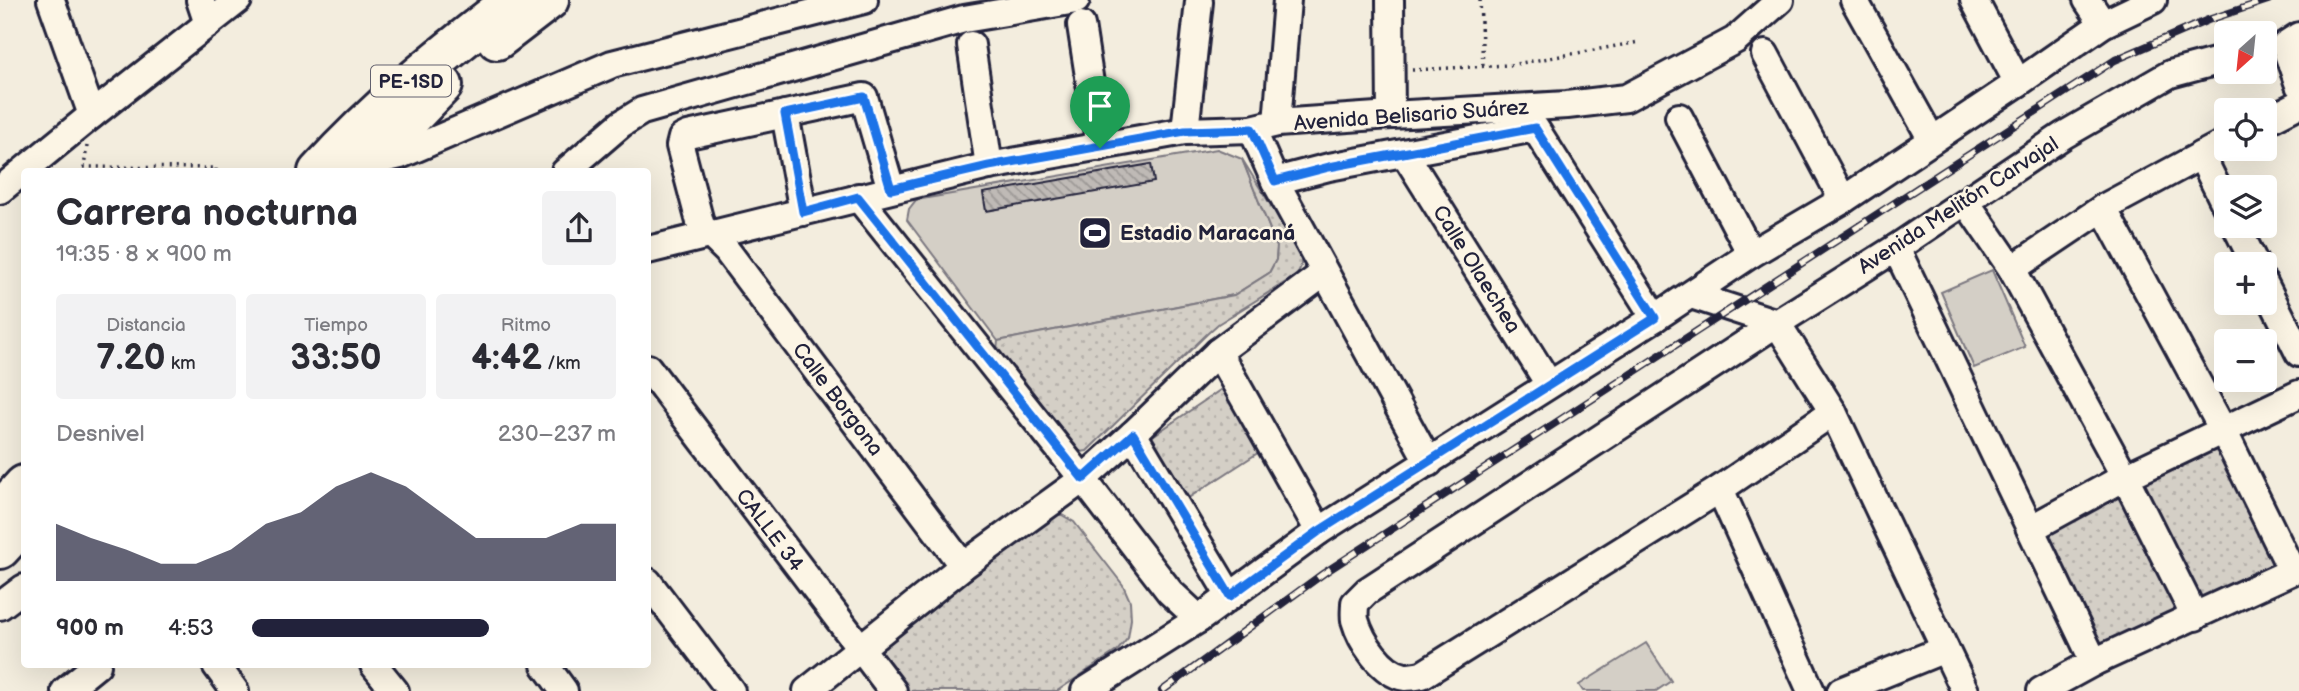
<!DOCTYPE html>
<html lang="es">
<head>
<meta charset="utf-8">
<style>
	body { margin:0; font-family:"Balsamiq Sans",sans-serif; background:#f2f2f3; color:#2b2b33; height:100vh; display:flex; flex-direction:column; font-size:26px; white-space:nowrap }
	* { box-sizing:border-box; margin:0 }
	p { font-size:23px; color:#7c7c81 }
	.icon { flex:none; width:38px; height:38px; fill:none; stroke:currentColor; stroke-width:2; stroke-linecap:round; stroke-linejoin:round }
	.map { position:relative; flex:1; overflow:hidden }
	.side { position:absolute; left:21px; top:168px; width:630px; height:500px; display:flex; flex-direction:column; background:#fff; border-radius:7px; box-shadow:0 7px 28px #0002 }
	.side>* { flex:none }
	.needle { width:46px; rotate:207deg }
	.fabs { position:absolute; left:2214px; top:21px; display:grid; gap:14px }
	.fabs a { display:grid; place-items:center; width:63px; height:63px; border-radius:7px; background:#fff; box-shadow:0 7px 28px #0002; font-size:35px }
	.pin { position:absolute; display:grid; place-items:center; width:60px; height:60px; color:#fff; margin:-72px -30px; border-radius:50% 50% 50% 0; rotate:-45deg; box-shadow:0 0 7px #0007 }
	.pin .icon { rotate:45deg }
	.round { display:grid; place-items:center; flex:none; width:74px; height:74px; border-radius:7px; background:#f2f2f3 }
	.headline { display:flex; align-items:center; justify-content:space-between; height:119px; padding:0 35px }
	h1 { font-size:38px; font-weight:700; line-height:52px }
	.figures { display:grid; grid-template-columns:repeat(3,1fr); gap:10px; height:119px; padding:7px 35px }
	.figures div { display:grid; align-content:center; border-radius:7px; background:#f2f2f3; text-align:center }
	.figures b { font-size:35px; font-weight:700 }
	.figures small { font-size:19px; font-weight:400 }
	.figures p { font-size:19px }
	.chart { height:196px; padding:14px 35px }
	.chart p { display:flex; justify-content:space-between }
	.chart svg { width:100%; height:126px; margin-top:7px; fill:#22223b; opacity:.7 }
	ul { padding:0 35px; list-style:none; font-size:23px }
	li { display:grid; grid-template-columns:112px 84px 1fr; align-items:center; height:52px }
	li i { height:18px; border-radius:9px; background:#22223b }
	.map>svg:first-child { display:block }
	.grass { fill:#d4cfc6; stroke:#7b7880; stroke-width:2 }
	.park { fill:url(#park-dots); stroke:#7b7880; stroke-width:2 }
	.building { fill:url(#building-back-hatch); stroke:#22223b; stroke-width:2 }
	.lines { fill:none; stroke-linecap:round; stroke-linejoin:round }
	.minor-casing { stroke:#22223b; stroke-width:32 }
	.highway-casing { stroke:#22223b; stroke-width:44 }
	.path { stroke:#22223b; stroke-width:3.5; stroke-dasharray:2 5; stroke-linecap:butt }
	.minor { stroke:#fcf5e5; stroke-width:26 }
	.highway { stroke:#fcf5e5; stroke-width:38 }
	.rail-casing { stroke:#22223b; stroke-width:8 }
	.rail { stroke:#fcf5e5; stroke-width:5; stroke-dasharray:16; stroke-linecap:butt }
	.route-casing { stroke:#fff; stroke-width:14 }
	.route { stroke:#1a73e8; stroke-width:9 }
	.labels { text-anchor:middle; stroke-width:5; stroke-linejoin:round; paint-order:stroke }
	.shield { fill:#fcf5e5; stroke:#63616e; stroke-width:2 }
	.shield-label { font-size:19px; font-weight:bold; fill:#22223b }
	.street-label { font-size:21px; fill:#22223b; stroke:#fcf5e5 }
	.poi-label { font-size:21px; font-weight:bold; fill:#22223b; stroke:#fcf5e5; text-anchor:start }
</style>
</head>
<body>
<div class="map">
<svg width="2299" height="691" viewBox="0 0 2299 691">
	<defs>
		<pattern id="park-dots" width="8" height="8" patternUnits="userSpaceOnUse" patternTransform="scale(1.75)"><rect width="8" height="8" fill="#d4cfc6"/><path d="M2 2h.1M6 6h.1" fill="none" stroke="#b6b1ab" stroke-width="1.8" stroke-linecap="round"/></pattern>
		<pattern id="building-back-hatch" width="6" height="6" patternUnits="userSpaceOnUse" patternTransform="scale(1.75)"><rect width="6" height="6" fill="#bfbab6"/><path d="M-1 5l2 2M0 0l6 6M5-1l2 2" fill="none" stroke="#9b9795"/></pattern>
	</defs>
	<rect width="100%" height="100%" fill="#f3edde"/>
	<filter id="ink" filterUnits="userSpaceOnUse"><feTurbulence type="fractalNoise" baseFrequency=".0143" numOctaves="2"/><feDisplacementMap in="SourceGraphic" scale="14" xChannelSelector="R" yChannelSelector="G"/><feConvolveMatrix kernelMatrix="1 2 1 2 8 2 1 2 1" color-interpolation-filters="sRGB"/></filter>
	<g filter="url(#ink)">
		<g class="grass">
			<polygon points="1217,149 1242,159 1277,247 1276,260 1269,273 1234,295 998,341 907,220 909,209 916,200"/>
			<polygon points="1992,270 2025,347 1974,368 1941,292"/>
			<polygon points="1646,643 1671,681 1656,691 1583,691 1579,685"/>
		</g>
		<g class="park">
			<polygon points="1242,159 1301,254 1301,266 1297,275 1218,324 1207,334 1087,451 1081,452 1073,449 997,351 998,341 1234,295 1269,273 1276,260 1277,247"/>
			<polygon points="1229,384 1267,447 1182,502 1144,442"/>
			<polygon points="2219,439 2281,568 2201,605 2138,479"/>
			<polygon points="2124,490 2184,613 2098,651 2040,532"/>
			<polygon points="1049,515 1062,515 1074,522 1123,585 1130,601 1131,619 1128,638 1118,650 1057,691 905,691 873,653"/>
		</g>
		<polygon class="building" points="1151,164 1154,182 986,211 983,193"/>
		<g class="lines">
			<defs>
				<g id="minor">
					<polyline points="51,0 92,115"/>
					<polyline points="200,0 208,24"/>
					<polyline points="1390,0 1391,115"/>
					<polyline points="1854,0 1932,140"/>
					<polyline points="1974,0 2018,83"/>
					<polyline points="2087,0 2103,24"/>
					<polyline points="1081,25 1100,147"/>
					<polyline points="2299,36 2285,45 2299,85"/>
					<polyline points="971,45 989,166"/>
					<polyline points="1765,54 1843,200"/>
					<polyline points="785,114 803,212"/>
					<polyline points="1679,117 1751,254"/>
					<polyline points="2264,122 2299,104"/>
					<polyline points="1277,123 1287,0"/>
					<polyline points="1252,129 1275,181 1429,463"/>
					<polyline points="1185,131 1199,2"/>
					<polyline points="1405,154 1549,384"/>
					<polyline points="2201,155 2226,206"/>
					<polyline points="372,158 379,160 400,155 612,64 864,0"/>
					<polyline points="565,172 621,124 642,111 964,19 1076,0"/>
					<polyline points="1275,181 1329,167 1535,128 1655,318"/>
					<polyline points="891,189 864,97 688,135 682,138 680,146 701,226 727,251 963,566"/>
					<polyline points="0,190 92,115 238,0"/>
					<polyline points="858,197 1083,479 1170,592 1199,619"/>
					<polyline points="1966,202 2012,269 2125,477 2195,617"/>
					<polyline points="2103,208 2223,430 2292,571"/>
					<polyline points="2236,226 2255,264"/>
					<polyline points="1896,248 2094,662"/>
					<polyline points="648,250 989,166 1185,131 1252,129 1277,123 1391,115 1567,105 1626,98 1735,40 1780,0"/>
					<polyline points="2012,269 2103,208 2226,142"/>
					<polyline points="2264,283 2299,353"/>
					<polyline points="1691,295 1777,323"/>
					<polyline points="1777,323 1833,412 1965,691"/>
					<polyline points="1218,352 1319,531"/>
					<polyline points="648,368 893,691"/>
					<path d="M1833 412 1720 489 1422 675C1417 676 1410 677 1405 677 1381 673 1361 641 1355 620 1354 615 1355 608 1355 603L1367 591 1777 323 1896 248 2064 135 2170 74 2226 59"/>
					<polyline points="1133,434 1230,596"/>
					<polyline points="1720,489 1811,691"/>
					<polyline points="2030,529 2125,477 2299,394"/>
					<polyline points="648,582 731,691"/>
					<polyline points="0,606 24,588"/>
					<polyline points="216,665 235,691"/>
					<polyline points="374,665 395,691"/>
					<polyline points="545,665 564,691"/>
					<polyline points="65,691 97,665"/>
					<polyline points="807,691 963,566 1083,479 1133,434 1218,352 1324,273"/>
					<polyline points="1085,691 1199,619 1319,531 1655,318 1751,254 1843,200 2018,83 2103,24 2153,0"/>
					<polyline points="1841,691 1945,649"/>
					<polyline points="2041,691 2094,662 2299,568"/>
				</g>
				<g id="highway">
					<polyline points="497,40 549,0"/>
					<path d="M318 172C377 107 444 53 513 0"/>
					<polyline points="359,172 443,85"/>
					<polyline points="0,511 24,485"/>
					<polyline points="0,549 24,523"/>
				</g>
			</defs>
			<use href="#minor" class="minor-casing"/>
			<use href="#highway" class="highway-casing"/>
			<g class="path">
				<polyline points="1480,0 1483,67"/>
				<polyline points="1412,70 1510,65 1639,42"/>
				<polyline points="87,146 84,167 216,168 216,172"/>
			</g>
			<use href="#minor" class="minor"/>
			<use href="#highway" class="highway"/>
			<defs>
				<polyline id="rail" points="1162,691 1324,573 2115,60 2208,20 2268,0"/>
			</defs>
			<use href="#rail" class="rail-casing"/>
			<use href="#rail" class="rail"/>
		</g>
	</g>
	<g class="lines" filter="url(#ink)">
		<defs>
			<polygon id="route" points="864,97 891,189 989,166 1185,131 1252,129 1275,181 1329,167 1535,128 1655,318 1319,531 1230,596 1133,434 1083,479 858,197 803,212 785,114"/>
		</defs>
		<use href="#route" class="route-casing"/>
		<use href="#route" class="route"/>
	</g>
	<defs>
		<symbol id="stadium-square" viewBox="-11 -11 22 22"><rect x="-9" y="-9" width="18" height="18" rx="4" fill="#22223b" stroke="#fcf5e5"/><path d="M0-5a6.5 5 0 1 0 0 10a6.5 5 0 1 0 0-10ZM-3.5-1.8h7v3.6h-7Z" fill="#fff"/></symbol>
	</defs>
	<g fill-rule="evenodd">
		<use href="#stadium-square" x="1076" y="214" width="38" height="38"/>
	</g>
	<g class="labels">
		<rect class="shield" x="371" y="65.5" width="80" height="31" rx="5"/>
		<g class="shield-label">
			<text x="411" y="88">PE-1SD</text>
		</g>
		<g class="street-label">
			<text transform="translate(1411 115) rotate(-4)" y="7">Avenida Belisario Suárez</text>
			<text transform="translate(1958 205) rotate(-33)" y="7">Avenida Melitón Carvajal</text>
			<text transform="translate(1477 269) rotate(58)" y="7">Calle Olaechea</text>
			<text transform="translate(838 399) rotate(53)" y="7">Calle Borgona</text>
			<text transform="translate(770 530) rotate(53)" y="7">CALLE 34</text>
		</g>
		<g class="poi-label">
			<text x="1120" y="240">Estadio Maracaná</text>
		</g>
	</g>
</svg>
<div class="fabs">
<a><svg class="needle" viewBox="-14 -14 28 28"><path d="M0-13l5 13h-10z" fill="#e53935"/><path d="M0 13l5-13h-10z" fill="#7c7c81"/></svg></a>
<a><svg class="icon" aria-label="locate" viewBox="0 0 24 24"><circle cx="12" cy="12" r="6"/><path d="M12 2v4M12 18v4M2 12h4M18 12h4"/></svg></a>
<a><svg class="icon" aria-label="layers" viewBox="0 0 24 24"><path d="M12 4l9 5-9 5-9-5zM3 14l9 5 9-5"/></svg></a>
<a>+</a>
<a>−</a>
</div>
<div class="pin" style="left:1100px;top:148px;background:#1e9e55"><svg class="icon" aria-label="arrive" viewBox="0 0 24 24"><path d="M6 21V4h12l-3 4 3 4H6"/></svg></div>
<section class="side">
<div class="headline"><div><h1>Carrera nocturna</h1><p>19:35 · 8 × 900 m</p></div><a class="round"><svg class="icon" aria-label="share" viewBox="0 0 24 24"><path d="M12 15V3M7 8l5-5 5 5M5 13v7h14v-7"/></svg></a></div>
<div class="figures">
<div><p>Distancia</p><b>7.20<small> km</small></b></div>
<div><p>Tiempo</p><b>33:50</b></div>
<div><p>Ritmo</p><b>4:42<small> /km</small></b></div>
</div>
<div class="chart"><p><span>Desnivel</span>230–237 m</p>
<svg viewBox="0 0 160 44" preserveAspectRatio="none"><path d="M0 44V24L10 29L20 33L30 38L40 38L50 33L60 24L70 20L80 11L90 6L100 11L110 20L120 29L130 29L140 29L150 24L160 24V44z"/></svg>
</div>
<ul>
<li><b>900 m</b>4:53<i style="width:65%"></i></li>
</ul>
</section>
</div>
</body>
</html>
